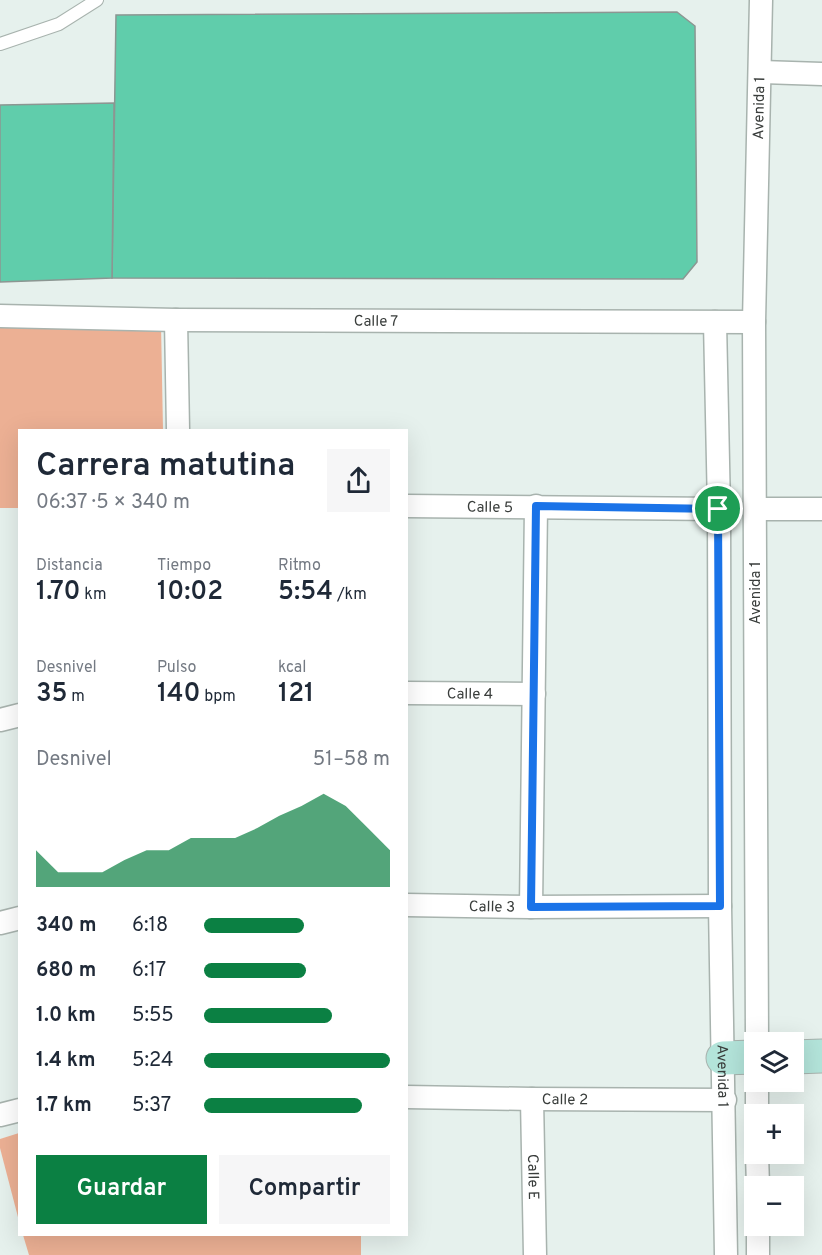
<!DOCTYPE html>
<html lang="es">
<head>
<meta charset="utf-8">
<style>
	body { margin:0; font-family:Overpass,sans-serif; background:#f6f6f7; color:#1f2937; height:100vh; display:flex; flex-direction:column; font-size:22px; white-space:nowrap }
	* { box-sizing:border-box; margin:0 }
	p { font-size:20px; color:#747a83 }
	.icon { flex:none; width:33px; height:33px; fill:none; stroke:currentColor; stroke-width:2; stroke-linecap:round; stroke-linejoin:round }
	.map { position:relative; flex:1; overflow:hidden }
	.drawer { position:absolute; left:18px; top:429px; width:390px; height:807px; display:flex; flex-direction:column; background:#fff; border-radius:0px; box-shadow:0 6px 24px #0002 }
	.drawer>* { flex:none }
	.buttons { position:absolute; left:744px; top:1032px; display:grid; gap:12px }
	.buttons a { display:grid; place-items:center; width:60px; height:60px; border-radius:0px; background:#fff; box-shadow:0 6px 24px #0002; font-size:30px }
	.pin { position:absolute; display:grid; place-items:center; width:51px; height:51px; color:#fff; margin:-26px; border:3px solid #fff; border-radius:50%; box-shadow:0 2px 6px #0007 }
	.round { display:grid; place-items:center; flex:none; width:63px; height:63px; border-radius:0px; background:#f6f6f7 }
	.head { display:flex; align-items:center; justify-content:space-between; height:102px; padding:0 18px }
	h1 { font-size:33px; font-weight:600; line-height:45px }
	.stats { display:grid; grid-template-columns:repeat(3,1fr); gap:9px; height:102px; padding:6px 18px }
	.stats div { display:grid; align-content:center }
	.stats b { font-size:26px; font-weight:600 }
	.stats small { font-size:16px; font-weight:400 }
	.stats p { font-size:16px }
	.chart { height:168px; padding:12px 18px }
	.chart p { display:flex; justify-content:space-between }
	.chart svg { width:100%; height:108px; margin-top:6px; fill:#0b8043; opacity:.7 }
	.cta { display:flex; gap:12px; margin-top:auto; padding:12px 18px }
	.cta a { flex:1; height:69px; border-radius:0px; background:#0b8043; color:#fff; font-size:24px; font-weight:600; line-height:69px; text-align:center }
	.cta a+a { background:#f6f6f7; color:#1f2937 }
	ul { padding:0 18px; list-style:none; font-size:20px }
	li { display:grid; grid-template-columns:96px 72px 1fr; align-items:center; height:45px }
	li i { height:15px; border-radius:8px; background:#0b8043 }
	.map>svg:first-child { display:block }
	.green { fill:#ecb094 }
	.building { fill:#60cdab; stroke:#8c9692; stroke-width:1.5 }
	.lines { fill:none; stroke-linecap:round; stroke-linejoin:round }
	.lane-casing { stroke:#a8b3ae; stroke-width:14 }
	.street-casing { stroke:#a8b3ae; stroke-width:25 }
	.secondary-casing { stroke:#a8b3ae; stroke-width:35 }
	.lane { stroke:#fff; stroke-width:12 }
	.street { stroke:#fff; stroke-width:22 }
	.secondary { stroke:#b3e4da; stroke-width:33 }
	.route-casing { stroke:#fff; stroke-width:12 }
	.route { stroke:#1a73e8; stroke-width:8 }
	.labels { text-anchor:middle; stroke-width:4.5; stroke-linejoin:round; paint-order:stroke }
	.street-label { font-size:15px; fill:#393d3b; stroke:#fff }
</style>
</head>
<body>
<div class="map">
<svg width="822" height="1255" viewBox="0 0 822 1255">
	<rect width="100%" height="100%" fill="#e6f1ed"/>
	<g class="green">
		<polygon points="161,324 163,430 20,430 19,508 0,508 0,326"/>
		<polygon points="19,1133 20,1133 19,1221 0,1148 0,1139"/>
		<polygon points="23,1235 361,1235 361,1255 29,1255"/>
	</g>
	<g class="building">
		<polygon points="677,12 695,26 697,262 683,279 112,278 116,15"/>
		<polygon points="114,103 112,278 0,282 0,105"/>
	</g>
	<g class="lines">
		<defs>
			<polyline id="lane" points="0,44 59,24 97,0"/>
			<g id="street">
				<polyline points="760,72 822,74"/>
				<path id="s1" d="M0 316 176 320 754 322"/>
				<polyline points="176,320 178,430"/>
				<path id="s2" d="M715 322 719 509 720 906 726 1255"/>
				<path id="s3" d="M406 506 719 509"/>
				<polyline points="755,509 822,509"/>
				<path id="s4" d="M406 693 534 694"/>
				<polyline points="0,720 20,715"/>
				<path id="s5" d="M406 905 531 907 720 906"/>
				<polyline points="531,907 536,506"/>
				<polyline points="0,923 20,918"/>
				<path id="s6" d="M757 1042 754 322 761 0"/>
				<polyline points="757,1082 757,1114"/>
				<path id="s7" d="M406 1097 532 1099 725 1100"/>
				<path id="s8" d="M532 1099 535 1255"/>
				<polyline points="0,1115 20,1110"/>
				<polyline points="757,1154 758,1186"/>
				<polyline points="758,1226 758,1255"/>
			</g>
			<g id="secondary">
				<polyline points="794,1057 822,1056"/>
				<polyline points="723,1058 754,1057"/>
			</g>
		</defs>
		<use href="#lane" class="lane-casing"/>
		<use href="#street" class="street-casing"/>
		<use href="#secondary" class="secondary-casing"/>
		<use href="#lane" class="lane"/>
		<use href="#street" class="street"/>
		<use href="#secondary" class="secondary"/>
	</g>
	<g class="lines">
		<defs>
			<polygon id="route" points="536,506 718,509 720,906 531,907"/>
		</defs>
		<use href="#route" class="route-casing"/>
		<use href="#route" class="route"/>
	</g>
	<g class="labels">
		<g class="street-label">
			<text dy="5" stroke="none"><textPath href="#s6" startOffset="934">Avenida 1</textPath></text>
			<text dy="5" stroke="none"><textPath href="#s1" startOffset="376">Calle 7</textPath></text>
			<text dy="5" stroke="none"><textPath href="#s3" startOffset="84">Calle 5</textPath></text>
			<text transform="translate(755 593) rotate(-90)" y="5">Avenida 1</text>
			<text dy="5" stroke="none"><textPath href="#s4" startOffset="64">Calle 4</textPath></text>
			<text dy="5" stroke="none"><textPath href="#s5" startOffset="86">Calle 3</textPath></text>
			<text dy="5" stroke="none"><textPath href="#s2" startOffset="754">Avenida 1</textPath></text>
			<text dy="5" stroke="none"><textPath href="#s7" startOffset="159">Calle 2</textPath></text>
			<text dy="5" stroke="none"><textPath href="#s8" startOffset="78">Calle E</textPath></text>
		</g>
	</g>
</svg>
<div class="buttons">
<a><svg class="icon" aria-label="layers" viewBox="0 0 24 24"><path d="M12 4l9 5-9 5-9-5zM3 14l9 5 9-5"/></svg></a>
<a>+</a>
<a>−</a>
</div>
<div class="pin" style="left:718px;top:509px;background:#1e9e55"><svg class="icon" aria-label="arrive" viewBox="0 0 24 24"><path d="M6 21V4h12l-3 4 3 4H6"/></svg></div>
<section class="drawer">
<div class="head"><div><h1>Carrera matutina</h1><p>06:37 · 5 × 340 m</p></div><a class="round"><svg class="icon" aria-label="share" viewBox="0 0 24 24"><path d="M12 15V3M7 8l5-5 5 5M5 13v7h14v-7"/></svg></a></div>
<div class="stats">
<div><p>Distancia</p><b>1.70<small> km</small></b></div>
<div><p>Tiempo</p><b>10:02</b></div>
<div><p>Ritmo</p><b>5:54<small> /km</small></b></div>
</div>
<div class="stats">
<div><p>Desnivel</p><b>35<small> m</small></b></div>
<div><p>Pulso</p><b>140<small> bpm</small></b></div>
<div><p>kcal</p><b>121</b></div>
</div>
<div class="chart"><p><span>Desnivel</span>51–58 m</p>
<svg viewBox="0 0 160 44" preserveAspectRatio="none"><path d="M0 44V29L10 38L20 38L30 38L40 33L50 29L60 29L70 24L80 24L90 24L100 20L110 15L120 11L130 6L140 11L150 20L160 29V44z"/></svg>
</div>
<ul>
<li><b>340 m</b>6:18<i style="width:54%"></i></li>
<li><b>680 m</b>6:17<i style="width:55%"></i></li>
<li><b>1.0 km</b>5:55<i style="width:69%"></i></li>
<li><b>1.4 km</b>5:24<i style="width:100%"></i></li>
<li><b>1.7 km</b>5:37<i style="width:85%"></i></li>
</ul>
<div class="cta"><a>Guardar</a><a>Compartir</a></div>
</section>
</div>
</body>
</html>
